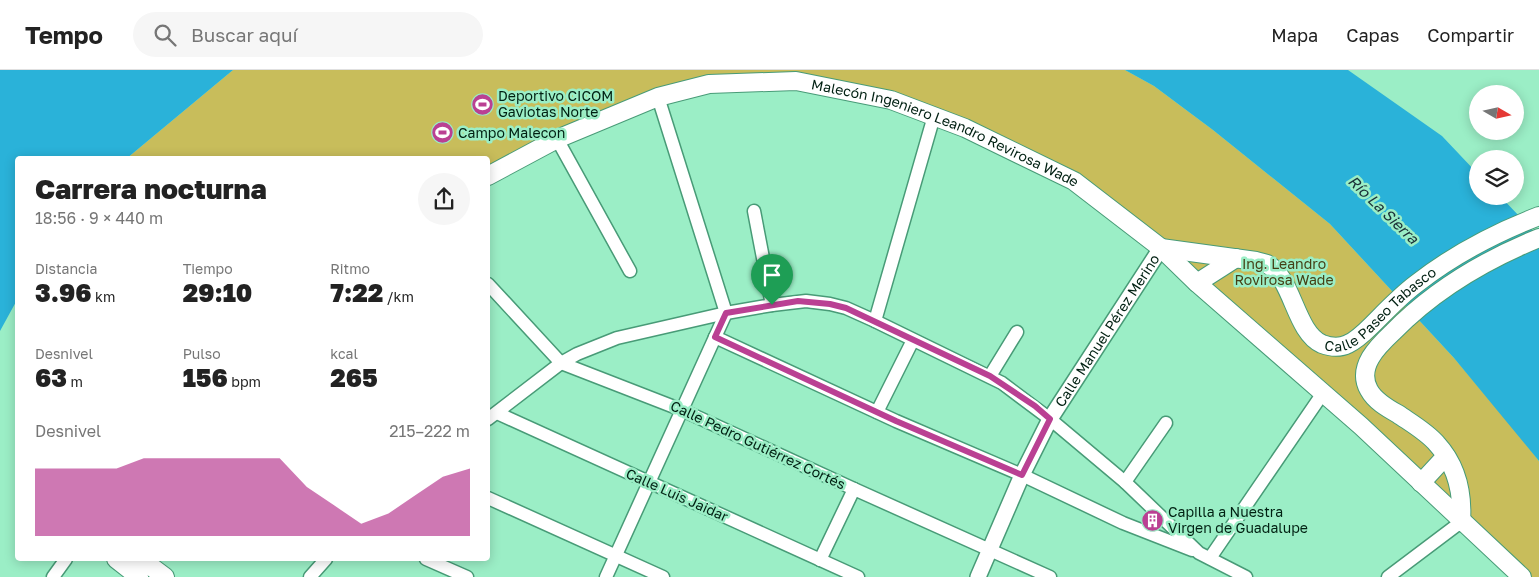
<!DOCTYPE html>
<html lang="es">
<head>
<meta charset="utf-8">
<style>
	body { margin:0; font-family:"Golos Text",sans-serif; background:#f6f6f6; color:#222; height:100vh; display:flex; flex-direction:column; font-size:19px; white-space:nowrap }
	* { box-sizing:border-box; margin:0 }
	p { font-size:16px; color:#767676 }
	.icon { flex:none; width:28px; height:28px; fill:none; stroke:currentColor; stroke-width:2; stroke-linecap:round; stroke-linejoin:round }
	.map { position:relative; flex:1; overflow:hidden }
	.sheet { position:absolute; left:15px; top:86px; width:475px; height:405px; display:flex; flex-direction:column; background:#fff; border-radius:5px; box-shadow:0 2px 12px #0003 }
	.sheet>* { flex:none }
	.needle { width:32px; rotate:99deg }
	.buttons { position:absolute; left:1469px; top:15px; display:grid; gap:10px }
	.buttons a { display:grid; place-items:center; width:55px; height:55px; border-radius:50%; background:#fff; box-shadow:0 2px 12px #0003; font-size:25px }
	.pin { position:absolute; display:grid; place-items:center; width:42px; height:42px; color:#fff; margin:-51px -21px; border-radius:50% 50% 50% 0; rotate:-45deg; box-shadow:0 0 5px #0007 }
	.pin .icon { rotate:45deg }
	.round { display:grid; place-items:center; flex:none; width:52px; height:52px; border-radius:26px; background:#f6f6f6 }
	.head { display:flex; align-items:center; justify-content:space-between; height:85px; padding:0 20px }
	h1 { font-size:28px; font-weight:800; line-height:38px }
	.stats { display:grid; grid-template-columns:repeat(3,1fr); gap:8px; height:85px; padding:5px 20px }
	.stats div { display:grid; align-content:center }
	.stats b { font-size:25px; font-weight:800 }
	.stats small { font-size:14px; font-weight:400 }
	.stats p { font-size:14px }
	.chart { height:140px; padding:10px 20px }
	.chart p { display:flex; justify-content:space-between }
	.chart svg { width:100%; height:90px; margin-top:5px; fill:#ba4093; opacity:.7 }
	header { display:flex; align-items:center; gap:30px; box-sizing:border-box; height:70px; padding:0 25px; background:#fff; border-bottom:1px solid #e0e0e0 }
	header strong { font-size:24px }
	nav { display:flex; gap:28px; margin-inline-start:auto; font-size:18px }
	.search { width:350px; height:45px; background:#f6f6f6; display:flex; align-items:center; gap:12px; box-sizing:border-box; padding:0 18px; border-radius:28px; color:#767676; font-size:19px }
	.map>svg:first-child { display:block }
	.green { fill:#c8bd5b }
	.water { fill:#2ab2d9 }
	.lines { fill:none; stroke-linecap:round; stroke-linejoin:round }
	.minor-casing { stroke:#489b77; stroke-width:15 }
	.tertiary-casing { stroke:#489b77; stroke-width:18 }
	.secondary-casing { stroke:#489b77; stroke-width:20 }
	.minor { stroke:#fff; stroke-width:12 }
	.tertiary { stroke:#fff; stroke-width:15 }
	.secondary { stroke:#fff; stroke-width:18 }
	.route-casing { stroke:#fff; stroke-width:10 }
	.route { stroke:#ba4093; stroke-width:6 }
	.labels { text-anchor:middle; stroke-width:5; stroke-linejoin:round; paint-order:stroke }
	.poi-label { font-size:14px; fill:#002012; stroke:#9beec6; text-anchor:start }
	.street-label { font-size:14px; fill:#002012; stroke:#9beec6 }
	.park-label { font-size:14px; fill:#443f15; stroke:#9beec6 }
	.water-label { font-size:15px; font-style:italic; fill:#1a2f37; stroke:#9beec6 }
</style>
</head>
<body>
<header>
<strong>Tempo</strong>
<div class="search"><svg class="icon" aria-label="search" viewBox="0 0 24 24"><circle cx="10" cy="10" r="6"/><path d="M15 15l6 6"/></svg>Buscar aquí</div>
<nav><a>Mapa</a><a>Capas</a><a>Compartir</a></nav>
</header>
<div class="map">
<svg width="1539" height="507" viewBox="0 0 1539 507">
	<rect width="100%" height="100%" fill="#9beec6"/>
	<polygon class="green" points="233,0 1125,0 1154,16 1213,60 1330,154 1454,288 1519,365 1539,391 1539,507 1522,507 1074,111 934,46 796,11 709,14 488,106 488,89 126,89"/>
	<g class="water">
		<polygon points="0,0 233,0 126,89 18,89 17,230 0,261"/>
		<polygon points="1125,0 1348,0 1442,66 1477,103 1478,126 1500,126 1539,167 1539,391 1454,288 1330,154 1213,60 1154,16"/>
	</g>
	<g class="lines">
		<defs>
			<g id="minor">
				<polyline points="557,69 630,201"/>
				<polyline points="754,141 772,235"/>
				<polyline points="488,214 561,293 682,340 854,419 1050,507"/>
				<polyline points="875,251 934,46"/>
				<polyline points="715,267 896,351 1022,405 1123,453 1192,480"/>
				<polyline points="990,306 1017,262"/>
				<polyline points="877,342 913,270"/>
				<polyline points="497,343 858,507"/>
				<polyline points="488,349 561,293 577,284 617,268 726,243 772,235 806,231 830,234 846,238 875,251 1002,313 1050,349 1125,412 1199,483 1246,507"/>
				<polyline points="1125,412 1166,353"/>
				<polyline points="488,428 663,507"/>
				<polyline points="1210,488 1323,323"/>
				<polyline points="426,489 467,507"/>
				<polyline points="820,490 854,419"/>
				<polyline points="53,507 66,489"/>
				<polyline points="310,507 326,489"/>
				<polyline points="606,507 726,243 658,27"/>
				<polyline points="1388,507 1461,452"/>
			</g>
			<g id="tertiary">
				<path id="s1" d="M978 507 1022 405 1050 349 1161 178"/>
			</g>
			<g id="secondary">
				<path id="s2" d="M488 106 557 69 658 27 709 14 796 11 891 30 965 58 1074 111 1161 178 1197 213 1361 356 1522 507"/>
				<path id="s3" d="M1161 178 1256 191C1259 192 1264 193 1267 194 1293 208 1295 262 1322 274 1330 277 1340 278 1348 274 1357 270 1365 262 1372 255 1386 241 1400 226 1416 214 1453 185 1495 163 1539 146"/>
				<polyline points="1197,213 1236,188"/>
				<polyline points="1421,413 1446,386"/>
				<path d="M1461 452C1463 423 1457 396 1437 374 1427 362 1411 353 1398 344 1387 338 1375 331 1369 320 1356 297 1378 276 1393 262 1434 220 1485 190 1539 168"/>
				<polyline points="116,489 139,507"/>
				<polyline points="141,489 165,507"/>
			</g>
		</defs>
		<use href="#minor" class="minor-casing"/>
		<use href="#tertiary" class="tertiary-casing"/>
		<use href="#secondary" class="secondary-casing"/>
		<use href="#minor" class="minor"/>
		<use href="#tertiary" class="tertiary"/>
		<use href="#secondary" class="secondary"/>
	</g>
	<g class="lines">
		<defs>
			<polygon id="route" points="798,231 830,234 846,238 990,306 1035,336 1050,349 1022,405 896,351 715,267 726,243"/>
		</defs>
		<use href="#route" class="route-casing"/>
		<use href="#route" class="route"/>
	</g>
	<defs>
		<symbol id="stadium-disc" viewBox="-11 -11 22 22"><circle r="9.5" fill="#ba4093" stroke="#9beec6"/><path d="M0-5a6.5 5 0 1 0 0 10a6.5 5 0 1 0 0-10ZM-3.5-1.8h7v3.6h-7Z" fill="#fff"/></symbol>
		<symbol id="building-disc" viewBox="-11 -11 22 22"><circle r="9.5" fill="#ba4093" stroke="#9beec6"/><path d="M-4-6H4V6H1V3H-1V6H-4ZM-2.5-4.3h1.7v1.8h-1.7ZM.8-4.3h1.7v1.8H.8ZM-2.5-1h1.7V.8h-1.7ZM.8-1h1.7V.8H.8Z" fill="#fff"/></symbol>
	</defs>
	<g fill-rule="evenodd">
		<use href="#stadium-disc" x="470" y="22" width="25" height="25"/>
		<use href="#stadium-disc" x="430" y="50" width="25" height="25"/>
		<use href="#building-disc" x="1140" y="438" width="25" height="25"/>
	</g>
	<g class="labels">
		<g class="poi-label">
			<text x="498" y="31">Deportivo CICOM<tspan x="498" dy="16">Gaviotas Norte</tspan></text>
			<text x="458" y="68">Campo Malecon</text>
			<text x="1168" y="447">Capilla a Nuestra<tspan x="1168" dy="16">Virgen de Guadalupe</tspan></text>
		</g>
		<g class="street-label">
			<text dy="5" stroke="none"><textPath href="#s2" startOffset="486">Malecón Ingeniero Leandro Revirosa Wade</textPath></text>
			<text dy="5" stroke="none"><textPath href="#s3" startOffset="278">Calle Paseo Tabasco</textPath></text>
			<text dy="5" stroke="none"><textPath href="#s1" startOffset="279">Calle Manuel Pérez Merino</textPath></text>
			<text transform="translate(758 375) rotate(25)" y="5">Calle Pedro Gutiérrez Cortés</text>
			<text transform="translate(677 425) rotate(24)" y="5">Calle Luis Jaidar</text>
		</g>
		<g class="park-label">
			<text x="1284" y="199">Ing. Leandro<tspan x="1284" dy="16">Rovirosa Wade</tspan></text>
		</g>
		<g class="water-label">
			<text transform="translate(1383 140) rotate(44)" y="5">Río La Sierra</text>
		</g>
	</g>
</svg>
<div class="buttons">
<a><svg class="needle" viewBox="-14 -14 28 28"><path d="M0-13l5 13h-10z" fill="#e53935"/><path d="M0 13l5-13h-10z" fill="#767676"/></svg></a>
<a><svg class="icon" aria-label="layers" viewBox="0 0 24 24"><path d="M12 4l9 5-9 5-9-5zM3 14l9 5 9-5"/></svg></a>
</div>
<div class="pin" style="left:772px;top:235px;background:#1e9e55"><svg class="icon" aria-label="arrive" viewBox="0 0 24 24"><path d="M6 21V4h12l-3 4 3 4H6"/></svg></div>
<section class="sheet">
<div class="head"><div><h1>Carrera nocturna</h1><p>18:56 · 9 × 440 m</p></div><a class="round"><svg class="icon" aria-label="share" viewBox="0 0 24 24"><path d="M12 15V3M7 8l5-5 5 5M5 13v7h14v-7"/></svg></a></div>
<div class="stats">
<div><p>Distancia</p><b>3.96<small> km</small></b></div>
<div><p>Tiempo</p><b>29:10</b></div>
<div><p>Ritmo</p><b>7:22<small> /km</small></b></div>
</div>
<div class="stats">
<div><p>Desnivel</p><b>63<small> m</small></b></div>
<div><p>Pulso</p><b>156<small> bpm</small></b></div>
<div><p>kcal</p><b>265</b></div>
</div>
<div class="chart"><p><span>Desnivel</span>215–222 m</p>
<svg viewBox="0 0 160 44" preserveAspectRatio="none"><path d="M0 44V11L10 11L20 11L30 11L40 6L50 6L60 6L70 6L80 6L90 6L100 20L110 29L120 38L130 33L140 24L150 15L160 11V44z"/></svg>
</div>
</section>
</div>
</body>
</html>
